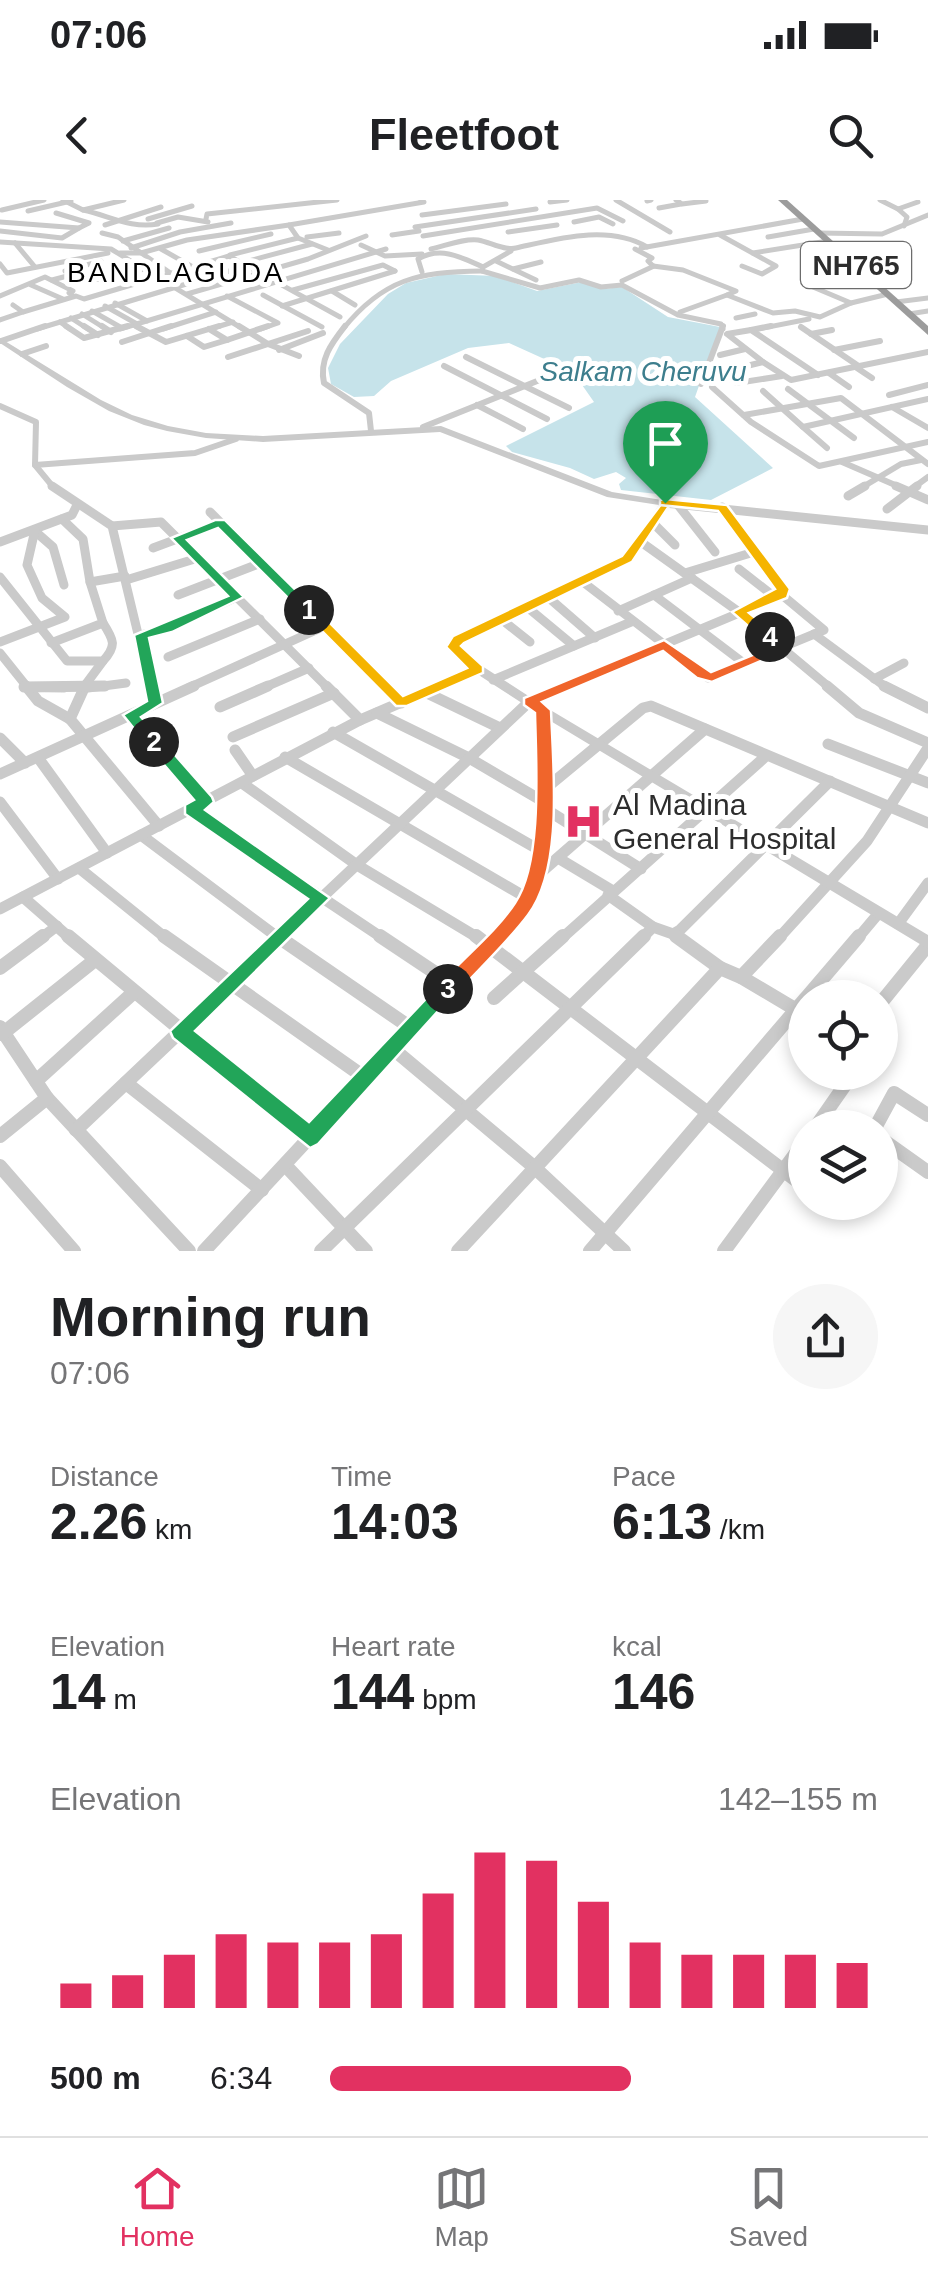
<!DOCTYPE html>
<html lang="en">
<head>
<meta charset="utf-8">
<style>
	body { margin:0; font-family:Arial,sans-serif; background:#f6f6f6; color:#202124; height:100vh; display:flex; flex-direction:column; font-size:38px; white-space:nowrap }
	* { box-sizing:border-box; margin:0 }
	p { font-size:32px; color:#757577 }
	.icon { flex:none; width:55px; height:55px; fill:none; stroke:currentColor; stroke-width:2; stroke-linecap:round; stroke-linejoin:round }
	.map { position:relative; height:1051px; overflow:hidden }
	.details { display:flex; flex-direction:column; background:#fff; flex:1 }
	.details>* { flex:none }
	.buttons { position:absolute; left:788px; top:780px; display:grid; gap:20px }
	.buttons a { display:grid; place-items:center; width:110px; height:110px; border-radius:50%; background:#fff; box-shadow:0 5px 15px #0003; font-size:50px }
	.pin { position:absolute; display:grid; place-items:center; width:85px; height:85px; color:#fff; margin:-102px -42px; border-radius:50% 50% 50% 0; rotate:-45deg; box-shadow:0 0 10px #0007 }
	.pin .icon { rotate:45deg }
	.km { position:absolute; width:50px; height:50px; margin:-25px; border-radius:50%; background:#222; color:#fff; font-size:28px; line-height:50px; text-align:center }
	.round { display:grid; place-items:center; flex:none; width:105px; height:105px; border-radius:52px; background:#f6f6f6 }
	.overview { display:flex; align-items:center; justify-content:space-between; height:170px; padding:0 50px }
	h1 { font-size:55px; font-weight:600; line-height:75px }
	.figures { display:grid; grid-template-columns:repeat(3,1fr); gap:15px; height:170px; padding:10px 50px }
	.figures div { display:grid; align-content:center }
	.figures b { font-size:50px; font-weight:600 }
	.figures small { font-size:28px; font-weight:400 }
	.figures p { font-size:28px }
	.chart { height:280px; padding:20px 50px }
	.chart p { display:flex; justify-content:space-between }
	.chart svg { width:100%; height:180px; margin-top:10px; stroke:#e23161; stroke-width:6 }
	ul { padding:0 50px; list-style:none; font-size:32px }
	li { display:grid; grid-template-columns:160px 120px 1fr; align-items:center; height:75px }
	li i { height:25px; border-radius:12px; background:#e23161 }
	.status { display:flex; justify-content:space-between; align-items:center; height:70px; padding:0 50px; background:#fff; direction:ltr }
	.status svg { height:28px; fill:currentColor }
	header { display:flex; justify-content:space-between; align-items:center; height:130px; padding:0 50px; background:#fff; font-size:45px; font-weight:600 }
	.tabs { display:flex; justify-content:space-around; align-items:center; height:140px; border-top:2px solid #e0e0e0; background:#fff; font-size:28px; color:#757577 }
	.tabs a { display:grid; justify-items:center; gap:5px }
	.tabs .active { color:#e23161 }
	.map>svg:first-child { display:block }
	.water { fill:#c6e3ea }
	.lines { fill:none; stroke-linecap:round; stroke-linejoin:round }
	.minor-far4 { stroke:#cacaca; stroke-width:5 }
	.minor-far3 { stroke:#cacaca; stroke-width:6 }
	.minor-far2 { stroke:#cacaca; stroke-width:9 }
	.minor-far1 { stroke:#cacaca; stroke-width:11 }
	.minor { stroke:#cacaca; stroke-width:14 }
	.tertiary { fill:#cacaca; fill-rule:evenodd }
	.trunk { fill:#9c9c9c; fill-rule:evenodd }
	.split-1 { fill:#f5b400; stroke:#fff; stroke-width:2.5 }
	.split-2 { fill:#22a559; stroke:#fff; stroke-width:2.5 }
	.split-3 { fill:#22a559; stroke:#fff; stroke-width:2.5 }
	.split-4 { fill:#f0652b; stroke:#fff; stroke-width:2.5 }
	.split-5 { fill:#f5b400; stroke:#fff; stroke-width:2.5 }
	.labels { text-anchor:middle; stroke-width:10; stroke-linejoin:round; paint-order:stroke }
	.shield { fill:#fff; stroke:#6c6c6c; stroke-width:2.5 }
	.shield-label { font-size:28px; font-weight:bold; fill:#2d2d2d }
	.far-neighbourhood-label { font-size:28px; letter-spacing:2.5px; fill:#000; stroke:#fff }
	.far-water-label { font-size:28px; font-style:italic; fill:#3d7e8d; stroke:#fff }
	.poi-label { font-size:30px; fill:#2d2d2d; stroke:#fff; text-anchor:start }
</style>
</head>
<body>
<div class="status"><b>07:06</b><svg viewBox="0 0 49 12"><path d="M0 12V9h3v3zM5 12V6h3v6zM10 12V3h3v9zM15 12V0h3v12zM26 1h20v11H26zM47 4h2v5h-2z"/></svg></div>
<header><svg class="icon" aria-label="back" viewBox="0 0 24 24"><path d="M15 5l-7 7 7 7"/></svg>Fleetfoot<svg class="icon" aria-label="search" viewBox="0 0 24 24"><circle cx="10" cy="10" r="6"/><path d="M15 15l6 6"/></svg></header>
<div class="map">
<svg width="928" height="1051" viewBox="0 0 928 1051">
	<rect width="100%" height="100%" fill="#fff"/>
	<polygon class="water" points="446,74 496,76 537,91 582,82 604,89 622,87 668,117 720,127 695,197 773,268 711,300 621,290 619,284 626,278 616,272 594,279 570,268 512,252 506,246 594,202 573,172 509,143 468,148 391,181 374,196 354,197 331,184 328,168 340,144 388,94 406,83"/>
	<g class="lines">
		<g class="minor-far4">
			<polyline points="63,0 83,10 124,0"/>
			<polyline points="616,0 670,32"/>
			<polyline points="676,0 682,4 706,1"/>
			<polyline points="880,0 898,9"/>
			<polyline points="647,1 651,0"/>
			<polyline points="550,2 567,0"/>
			<polyline points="659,8 681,4"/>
			<polyline points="2,10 44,0"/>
			<path d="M83 10C110 16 131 29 158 24"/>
			<polyline points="28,11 71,1"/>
			<polyline points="56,13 89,23 79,28"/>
			<polyline points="422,15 506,4"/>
			<polyline points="148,19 192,6"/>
			<polyline points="206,19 207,14 337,0"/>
			<polyline points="0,22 79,28 62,38 0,31"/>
			<polyline points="574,22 599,17 613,24"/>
			<polyline points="157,23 178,17 208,22"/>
			<polyline points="105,25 161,7"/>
			<polyline points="289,25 424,2 421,0"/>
			<polyline points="904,26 907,17 898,9 918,2"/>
			<polyline points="415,27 536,9"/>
			<polyline points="508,32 557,25"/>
			<polyline points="102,33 118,37 169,72"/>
			<polyline points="819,33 882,34 928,15"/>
			<polyline points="392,35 419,31"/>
			<polyline points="720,35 776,66 762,74 742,66"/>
			<polyline points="423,36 597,8 623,21"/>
			<polyline points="307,37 339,33"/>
			<polyline points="768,37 814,29"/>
			<polyline points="123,41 169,28"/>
			<polyline points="0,42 111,49 243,129"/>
			<polyline points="15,43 35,67"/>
			<polyline points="361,45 385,56 422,54"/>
			<polyline points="131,48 180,32 231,23"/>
			<polyline points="641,48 803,19"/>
			<polyline points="161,49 191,66"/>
			<path d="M431 49C445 46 464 38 478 40 490 42 504 51 516 48 557 39 608 24 647 47"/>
			<polyline points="635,49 652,58 648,61 653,66 683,70 736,91 727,95 773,113 795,111 820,117 851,103 888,94"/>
			<polyline points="199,51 271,34"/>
			<polyline points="120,53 141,53 187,40 289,25 298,38 328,50"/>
			<polyline points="753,53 828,41"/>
			<polyline points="230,55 298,38"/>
			<polyline points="813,59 844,55"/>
			<polyline points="496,61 536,80"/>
			<polyline points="241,63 312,44"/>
			<polyline points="0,64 7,73 108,53"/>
			<polyline points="483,67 482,71 540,88 579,80 601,87 622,85 678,115 721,124 723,129"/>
			<polyline points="513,69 541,62"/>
			<polyline points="65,71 101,61"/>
			<path d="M422 72 418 59C441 46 461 57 483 67L511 51"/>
			<polyline points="52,80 75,74 102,80 144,69"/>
			<polyline points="622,81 654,66"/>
			<polyline points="31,85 63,99"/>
			<polyline points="813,87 851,103"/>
			<polyline points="293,90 383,65 395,71"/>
			<polyline points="332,91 355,105"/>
			<polyline points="187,94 308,59 366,36"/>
			<polyline points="263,95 322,127"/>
			<polyline points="0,96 45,77 73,91 69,93 72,95"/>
			<polyline points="227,96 278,123 261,129"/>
			<polyline points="896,102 928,98"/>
			<polyline points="115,103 147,121"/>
			<polyline points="13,105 23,112 76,96 84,99 229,56 340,117"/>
			<polyline points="105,106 137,124"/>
			<polyline points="282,106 395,71"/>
			<polyline points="92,111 122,128"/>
			<polyline points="680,112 727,95"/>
			<polyline points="82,114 106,129"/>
			<polyline points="909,114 928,111"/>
			<polyline points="71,118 88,129"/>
			<polyline points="736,118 755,114"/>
			<polyline points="0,120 23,112"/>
			<polyline points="60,122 70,129"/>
			<polyline points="134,125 141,129"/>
			<polyline points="37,129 246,66"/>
			<polyline points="120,129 386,49"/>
			<polyline points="163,129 216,112"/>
			<polyline points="210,129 233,122"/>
			<path d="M343 129C383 79 420 71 482 71"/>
			<polyline points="758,129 809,119"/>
		</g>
		<g class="minor-far3">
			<polyline points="66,126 84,138 128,126"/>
			<polyline points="84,126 98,135"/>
			<polyline points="102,126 111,132"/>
			<polyline points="136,126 166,142 219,126"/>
			<polyline points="239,126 268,144 308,131"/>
			<path d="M345 126C331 144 319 160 324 183L369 213 371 231"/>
			<polyline points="801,127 860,167"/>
			<polyline points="751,130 771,126"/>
			<polyline points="811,134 832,130"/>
			<polyline points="187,136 204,147 227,140 209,129"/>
			<polyline points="227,140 268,126"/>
			<polyline points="1,141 45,126"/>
			<polyline points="122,142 171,126"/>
			<polyline points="279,150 323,133"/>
			<polyline points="834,150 880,141"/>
			<polyline points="22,154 46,146"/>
			<polyline points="720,155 745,149"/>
			<polyline points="228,157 268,144 299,156"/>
			<polyline points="466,157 569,208"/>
			<polyline points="763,162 727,134 751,130 818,175"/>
			<polyline points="444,166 547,219"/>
			<polyline points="857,168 872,178"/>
			<polyline points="829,173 849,187"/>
			<polyline points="782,176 737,183 718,173 763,162 791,180 928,152"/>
			<polyline points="701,184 723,126"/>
			<polyline points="712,187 751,222 819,266 928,242"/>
			<polyline points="788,189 854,238"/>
			<polyline points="763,191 803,227 928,199"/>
			<polyline points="889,195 928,185"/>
			<polyline points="477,205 523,229"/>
			<polyline points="0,206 36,222 35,265 54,288"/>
			<polyline points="892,207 928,228"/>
			<polyline points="744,215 841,198 928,264"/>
			<polyline points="423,227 557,173"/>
			<polyline points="803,227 827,248"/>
			<polyline points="842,262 902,288"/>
			<polyline points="35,265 195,253 236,239"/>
			<polyline points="861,288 901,264 921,260"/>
			<polyline points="913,288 928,277"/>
		</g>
		<g class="minor-far2">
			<polyline points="52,286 112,326 151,488"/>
			<polyline points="896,286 928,300"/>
			<polyline points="848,296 865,286"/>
			<polyline points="665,303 928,330"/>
			<polyline points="678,305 715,352"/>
			<polyline points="887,309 917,286"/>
			<polyline points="210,312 386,488"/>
			<polyline points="62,319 83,339 90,382 125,376"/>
			<polyline points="653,323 675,345"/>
			<polyline points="112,326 161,322 328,488"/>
			<polyline points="37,333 53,347 64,385"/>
			<polyline points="0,342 72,315 77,305"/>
			<polyline points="641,342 739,412 830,488"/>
			<polyline points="153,348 220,323"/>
			<polyline points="739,369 776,398"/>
			<polyline points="685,373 754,352"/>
			<path d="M0 377 67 461H103C117 446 114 440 103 423"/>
			<polyline points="126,380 198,358"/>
			<polyline points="583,382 708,478 824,430 782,395 783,389 722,307"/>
			<polyline points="178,395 261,363"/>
			<polyline points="654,395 745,464"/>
			<polyline points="549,398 595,438"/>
			<polyline points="527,407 574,446"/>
			<polyline points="618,411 692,378"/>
			<polyline points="501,419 530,442"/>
			<polyline points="814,434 887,488"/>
			<polyline points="141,435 167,429 237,397"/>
			<polyline points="0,442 65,417 42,398 27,365 35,330"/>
			<polyline points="51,443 103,423 90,382"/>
			<polyline points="0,453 28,488"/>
			<polyline points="168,457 260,419"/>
			<polyline points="874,479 904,463"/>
			<polyline points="493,480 631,422"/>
			<polyline points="24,487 64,488"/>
			<polyline points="83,488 103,461"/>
			<polyline points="88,488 126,483"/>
			<polyline points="188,488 325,426"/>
			<polyline points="263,488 309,468"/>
			<polyline points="433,488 478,469"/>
			<polyline points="560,488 782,395"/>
		</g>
		<g class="minor-far1">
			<polyline points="26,486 38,501 70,519"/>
			<polyline points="85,486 70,519 159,626"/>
			<polyline points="151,486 155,503"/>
			<polyline points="326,486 360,520 439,486"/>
			<polyline points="384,486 401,503"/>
			<polyline points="827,486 859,513 928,543"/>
			<polyline points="884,486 928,508"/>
			<polyline points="24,487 105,486"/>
			<polyline points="427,493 500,528"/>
			<polyline points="220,507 268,486"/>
			<polyline points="377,513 469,558 544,602"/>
			<polyline points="131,515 206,602"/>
			<polyline points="333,532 541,651"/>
			<polyline points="233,537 334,493"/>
			<polyline points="0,538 25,563"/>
			<polyline points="828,544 928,583"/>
			<polyline points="235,550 253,576"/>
			<polyline points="285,557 527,698"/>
			<polyline points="39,559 107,653"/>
			<polyline points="0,574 194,486"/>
			<polyline points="242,583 357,665 480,739"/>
			<polyline points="545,589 643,508 651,506 928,623"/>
			<polyline points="0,602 58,679"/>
			<polyline points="544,608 641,669"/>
			<polyline points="191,610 384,739"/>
			<polyline points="141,635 280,739"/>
			<polyline points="558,658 613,691"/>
			<polyline points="79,668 167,739"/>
			<polyline points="538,675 705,529"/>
			<polyline points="608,695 653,727"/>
			<polyline points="23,697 71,739"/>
			<polyline points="0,709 360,520"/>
			<polyline points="898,724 928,683"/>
			<polyline points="673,734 680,739"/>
			<polyline points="40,739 57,726"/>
			<polyline points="278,739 530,501 566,486"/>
			<path d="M494 739C503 729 514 720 521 710 552 668 545 562 543 511"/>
			<polyline points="561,739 766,556"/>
			<polyline points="641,739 653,727 673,734 680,730 830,581"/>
			<polyline points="778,739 867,641 928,548"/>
			<polyline points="857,739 878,714"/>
		</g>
		<g class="minor">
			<polyline points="68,736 310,937"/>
			<polyline points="164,736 364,877"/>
			<polyline points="277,736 411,828"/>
			<polyline points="380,736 452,784"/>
			<polyline points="476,736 805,987"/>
			<polyline points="676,736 720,768"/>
			<polyline points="0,768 43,736"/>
			<polyline points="741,777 805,815"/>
			<polyline points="494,798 563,736"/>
			<polyline points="806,798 859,736"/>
			<polyline points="880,804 928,745"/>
			<polyline points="0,827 47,898 189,1051"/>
			<polyline points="2,834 95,760"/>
			<polyline points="392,848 534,967 624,1051"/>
			<polyline points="36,881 133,793"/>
			<polyline points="126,883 262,990"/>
			<polyline points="815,928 854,872"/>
			<polyline points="875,928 894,893 928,915"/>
			<polyline points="76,930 281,736"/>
			<polyline points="0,936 47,898"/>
			<polyline points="880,938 928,972"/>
			<polyline points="285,965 366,1051"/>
			<polyline points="0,966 74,1051"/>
			<polyline points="204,1051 497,736"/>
			<polyline points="321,1051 644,736"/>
			<polyline points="458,1051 720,768 741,777 780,736"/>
			<polyline points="590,1051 805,799"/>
			<polyline points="724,1051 805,941"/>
		</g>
		<polygon class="tertiary" points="0,138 101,200 132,215 168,226 206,233 263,236 441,226 612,292 668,301 670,303 631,361 462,443 459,446 482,466 547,508 928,735 928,749 539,514 474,472 447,447 454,437 623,357 659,305 607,297 440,232 263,242 206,238 167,231 144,225 109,211 67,187 0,143"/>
		<polygon class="trunk" points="778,0 787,0 928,126 928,135"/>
	</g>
	<polygon class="split-1" points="665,299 671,303 632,362 464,443 461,446 483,466 483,473 407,506 396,506 301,410 314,407 403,496 467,468 446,447 453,436 622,356"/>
	<polygon class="split-2" points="215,320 225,320 316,410 303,413 218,328 187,340 244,397 172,432 149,438 163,503 141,517 163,542 154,547 148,546 123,515 147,501 134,435 228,396 171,338"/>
	<polygon class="split-3" points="154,536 160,538 212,597 214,602 205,610 330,698 195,831 309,922 441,783 448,780 458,789 318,944 310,948 173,838 170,831 308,699 185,614 185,605 194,600 148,546 148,538"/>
	<path class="split-4" d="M764 434H775L791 448 712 482 697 478 663 451 542 502 551 510C553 568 564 667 528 715 507 743 479 769 455 795H441V783C464 757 496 732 515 703 543 662 536 562 535 513L524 505V498L664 440 711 472 772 447 762 437Z"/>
	<polygon class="split-5" points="665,299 727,305 790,389 787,398 749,413 775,434 775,440 764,440 732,412 775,389 718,311 660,305 660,300"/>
	<defs>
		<symbol id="hospital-bare" viewBox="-9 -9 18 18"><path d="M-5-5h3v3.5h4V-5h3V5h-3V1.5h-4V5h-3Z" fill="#e23161" stroke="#fff" stroke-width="2.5" paint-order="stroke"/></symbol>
	</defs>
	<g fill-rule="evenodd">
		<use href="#hospital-bare" x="556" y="594" width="55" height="55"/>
	</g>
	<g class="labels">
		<rect class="shield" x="801" y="42" width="110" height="46" rx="8"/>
		<g class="shield-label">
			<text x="856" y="75">NH765</text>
		</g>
		<g class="far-neighbourhood-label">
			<text x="176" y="82">BANDLAGUDA</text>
		</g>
		<g class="far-water-label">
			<text x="643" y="181">Salkam Cheruvu</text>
		</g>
		<g class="poi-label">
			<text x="613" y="615">Al Madina<tspan x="613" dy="34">General Hospital</tspan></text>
		</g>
	</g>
</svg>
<div class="buttons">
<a><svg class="icon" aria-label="locate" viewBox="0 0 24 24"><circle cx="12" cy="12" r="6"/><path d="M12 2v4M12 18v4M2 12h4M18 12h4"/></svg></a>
<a><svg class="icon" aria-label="layers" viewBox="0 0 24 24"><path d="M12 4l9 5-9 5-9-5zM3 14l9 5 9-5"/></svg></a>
</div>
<div class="pin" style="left:665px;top:303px;background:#1e9e55"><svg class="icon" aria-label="arrive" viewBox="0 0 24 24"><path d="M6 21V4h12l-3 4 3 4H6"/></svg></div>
<b class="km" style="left:309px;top:410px">1</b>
<b class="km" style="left:154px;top:542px">2</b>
<b class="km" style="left:448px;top:789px">3</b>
<b class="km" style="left:770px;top:437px">4</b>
</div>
<section class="details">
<div class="overview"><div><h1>Morning run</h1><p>07:06</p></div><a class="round"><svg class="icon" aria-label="share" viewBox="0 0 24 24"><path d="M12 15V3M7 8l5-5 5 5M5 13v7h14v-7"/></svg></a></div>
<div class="figures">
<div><p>Distance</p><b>2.26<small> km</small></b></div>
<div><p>Time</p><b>14:03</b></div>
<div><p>Pace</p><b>6:13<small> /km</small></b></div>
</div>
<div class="figures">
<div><p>Elevation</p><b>14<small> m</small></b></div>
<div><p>Heart rate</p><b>144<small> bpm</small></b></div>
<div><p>kcal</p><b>146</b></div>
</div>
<div class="chart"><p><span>Elevation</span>142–155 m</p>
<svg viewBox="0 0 160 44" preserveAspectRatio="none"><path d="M5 44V38M15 44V36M25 44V31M35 44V26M45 44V28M55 44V28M65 44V26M75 44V16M85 44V6M95 44V8M105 44V18M115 44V28M125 44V31M135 44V31M145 44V31M155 44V33"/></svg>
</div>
<ul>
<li><b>500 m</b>6:34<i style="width:55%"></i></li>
</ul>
</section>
<nav class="tabs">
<a class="active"><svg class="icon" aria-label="home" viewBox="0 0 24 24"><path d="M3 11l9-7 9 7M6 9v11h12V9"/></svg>Home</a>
<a><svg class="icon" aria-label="map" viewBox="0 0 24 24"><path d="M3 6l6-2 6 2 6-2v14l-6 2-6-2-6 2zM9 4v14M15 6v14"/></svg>Map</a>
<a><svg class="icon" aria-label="saved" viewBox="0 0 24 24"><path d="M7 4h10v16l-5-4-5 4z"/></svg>Saved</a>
</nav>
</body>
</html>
